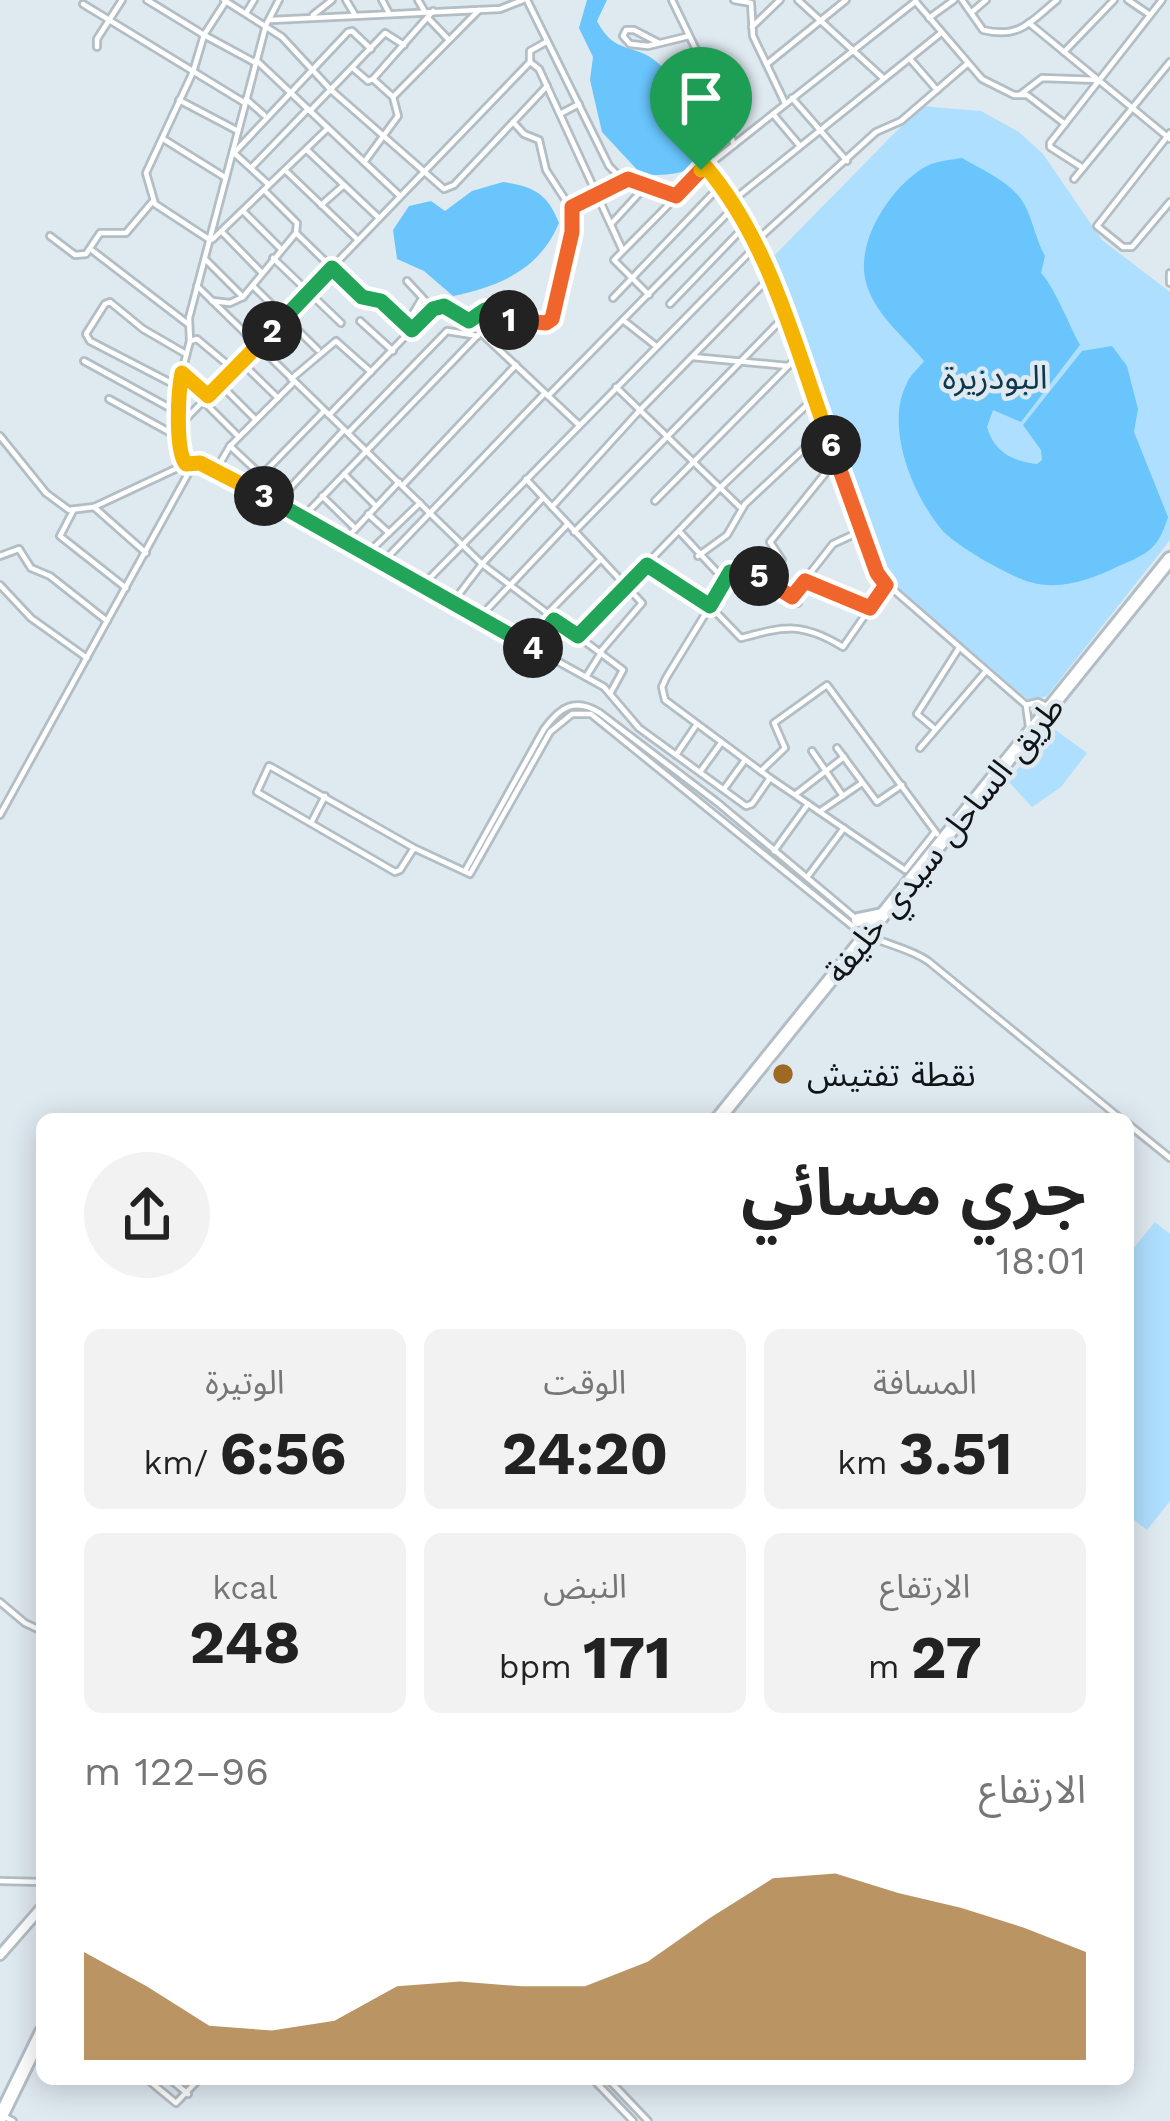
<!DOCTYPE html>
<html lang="ar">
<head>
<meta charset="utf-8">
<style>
	body { margin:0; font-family:"Work Sans","Noto Sans Arabic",sans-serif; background:#f2f2f2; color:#222; direction:rtl; height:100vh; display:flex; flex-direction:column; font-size:45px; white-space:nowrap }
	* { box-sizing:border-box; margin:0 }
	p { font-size:39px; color:#767676 }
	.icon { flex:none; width:66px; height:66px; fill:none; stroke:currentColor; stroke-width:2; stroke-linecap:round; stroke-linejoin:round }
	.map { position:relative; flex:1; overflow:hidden; direction:ltr }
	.side { position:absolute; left:36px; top:1113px; width:1098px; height:972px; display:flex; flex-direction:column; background:#fff; border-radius:18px; box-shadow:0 6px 30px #0003; direction:rtl }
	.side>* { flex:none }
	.pin { position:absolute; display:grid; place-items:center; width:102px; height:102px; color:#fff; margin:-123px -51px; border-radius:50% 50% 50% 0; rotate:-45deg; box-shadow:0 0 12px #0007 }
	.pin .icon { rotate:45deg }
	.km { position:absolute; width:60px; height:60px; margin:-30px; border-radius:50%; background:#222; color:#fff; font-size:33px; line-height:60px; text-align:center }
	.round { display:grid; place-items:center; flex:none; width:126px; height:126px; border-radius:63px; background:#f2f2f2 }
	.head { display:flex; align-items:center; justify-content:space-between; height:204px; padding:0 48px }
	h1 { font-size:66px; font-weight:700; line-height:90px }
	.figures { display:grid; grid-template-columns:repeat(3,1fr); gap:18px; height:204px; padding:12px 48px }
	.figures div { display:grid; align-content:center; border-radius:18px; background:#f2f2f2; text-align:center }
	.figures b { font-size:60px; font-weight:700 }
	.figures small { font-size:33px; font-weight:400 }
	.figures p { font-size:33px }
	.chart { height:336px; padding:24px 48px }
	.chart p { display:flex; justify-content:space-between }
	.chart svg { width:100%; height:216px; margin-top:12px; fill:#9f6823; opacity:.7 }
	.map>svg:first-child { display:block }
	.green { fill:#afdffe }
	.water { fill:#69c5fc }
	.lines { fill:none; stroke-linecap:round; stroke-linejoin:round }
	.minor-casing { stroke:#b3bdc4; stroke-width:10 }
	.tertiary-casing { stroke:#b3bdc4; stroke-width:14 }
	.trunk-casing { stroke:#b3bdc4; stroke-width:18 }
	.minor { stroke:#fff; stroke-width:4.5 }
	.tertiary { stroke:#fff; stroke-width:8 }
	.trunk { stroke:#fff; stroke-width:12 }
	.split-1-casing { stroke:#fff; stroke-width:24 }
	.split-2-casing { stroke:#fff; stroke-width:24 }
	.split-3-casing { stroke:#fff; stroke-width:24 }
	.split-4-casing { stroke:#fff; stroke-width:24 }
	.split-5-casing { stroke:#fff; stroke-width:24 }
	.split-6-casing { stroke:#fff; stroke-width:24 }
	.split-7-casing { stroke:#fff; stroke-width:24 }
	.split-1 { stroke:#f0652b; stroke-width:15 }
	.split-2 { stroke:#22a559; stroke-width:15 }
	.split-3 { stroke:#f5b400; stroke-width:15 }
	.split-4 { stroke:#22a559; stroke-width:15 }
	.split-5 { stroke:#22a559; stroke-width:15 }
	.split-6 { stroke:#f0652b; stroke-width:15 }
	.split-7 { stroke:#f5b400; stroke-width:15 }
	.poi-dot { fill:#9f6823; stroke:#dfe9f0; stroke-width:4.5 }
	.labels { text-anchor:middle; stroke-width:9; stroke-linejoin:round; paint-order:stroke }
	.park-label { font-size:33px; fill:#0e374d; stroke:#dfe9f0 }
	.street-label { font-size:33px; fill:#111417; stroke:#dfe9f0 }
	.poi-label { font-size:33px; fill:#111417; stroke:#dfe9f0; text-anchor:start }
</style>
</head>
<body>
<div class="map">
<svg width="1170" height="2121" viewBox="0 0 1170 2121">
	<rect width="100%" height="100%" fill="#dfe9f0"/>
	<g class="green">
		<polygon points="921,106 981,111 1019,132 1043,154 1102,240 1170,292 1170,540 1047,696 1030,701 899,594 883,575 767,263"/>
		<polygon points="1054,729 1087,753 1061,787 1032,807 1008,781 1048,731"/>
		<polygon points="1155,1222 1170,1234 1170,1501 1147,1530 1128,1515 1128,1255"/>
	</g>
	<g class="water">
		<path d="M587 0H607L597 21C615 56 634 42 658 63 675 78 688 94 707 109 703 165 703 176 642 175L602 132 590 80 593 57 579 28Z"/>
		<path d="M962 158C981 169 1008 181 1021 199 1032 214 1035 239 1045 256L1041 273C1054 286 1069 325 1080 345L1021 422 993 410 987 427C994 452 1012 461 1037 464L1042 460 1041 450 1023 425 1082 351 1112 346 1127 366 1138 409 1134 432 1168 517C1158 549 1149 553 1119 566 1091 579 1061 591 1030 582 1009 576 956 546 942 530 913 496 884 426 907 383 910 375 919 368 924 361 904 336 872 313 865 278 857 238 893 185 925 167 936 161 949 160 962 158Z"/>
		<path d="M503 182C534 187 547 193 559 223 539 270 500 286 453 296L424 271 397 259 393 230 409 206 431 201 445 211 472 191Z"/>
	</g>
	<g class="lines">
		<defs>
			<g id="minor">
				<polyline points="147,0 204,35 226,1"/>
				<polyline points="224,0 282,37 331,90 444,189 454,185 547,86"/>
				<polyline points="346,0 355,15"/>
				<polyline points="382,0 389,13"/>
				<polyline points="418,0 425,12"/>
				<polyline points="527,0 609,166 619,176 675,196"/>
				<polyline points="672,0 717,93 734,145"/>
				<polyline points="734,0 751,3 753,36 785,103"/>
				<polyline points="798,0 882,77"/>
				<path d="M962 0 983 30C1020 39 1030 22 1057 0"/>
				<polyline points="1128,0 1150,15"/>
				<polyline points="916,2 982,79 1014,95 1027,95 1065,124"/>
				<polyline points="83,4 245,103"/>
				<polyline points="972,12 986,0"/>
				<polyline points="246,13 254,0"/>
				<polyline points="313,15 332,0"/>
				<polyline points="929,18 954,0"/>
				<polyline points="429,19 449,40"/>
				<polyline points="271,20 500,9 523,0"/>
				<polyline points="1029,23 1170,139"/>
				<polyline points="752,27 780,0"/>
				<polyline points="659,43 634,30 626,30 623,36 630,44 648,46 689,36"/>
				<polyline points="97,47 97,39 122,0"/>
				<polyline points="1064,52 1114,0"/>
				<polyline points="910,59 937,90"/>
				<polyline points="256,60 400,196"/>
				<polyline points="254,62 204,35 193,72 146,173 155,204 210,240 213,239 327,129"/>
				<polyline points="530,62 530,51 546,42"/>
				<polyline points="767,64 846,0"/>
				<polyline points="354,69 368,81 373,79 433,11"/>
				<polyline points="1021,94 1042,78 1098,80"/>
				<polyline points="393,97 479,10"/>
				<polyline points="792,98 847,161"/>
				<polyline points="246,99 264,115"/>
				<polyline points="179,100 238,131"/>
				<polyline points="310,111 385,33 404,45"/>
				<polyline points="560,114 579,104"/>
				<polyline points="773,114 800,146"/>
				<polyline points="513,122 524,134 539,140 546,170 570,207"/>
				<polyline points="1170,133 1097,226 1123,247 1132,247 1170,202"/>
				<polyline points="165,140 226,178"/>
				<polyline points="307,150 379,218"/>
				<polyline points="233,152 268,184"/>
				<polyline points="234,153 348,32 352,31 371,49"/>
				<polyline points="365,161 398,116 393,97 373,79"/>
				<polyline points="706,167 916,1"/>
				<polyline points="251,168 308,109"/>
				<polyline points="1083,168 1050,147 1050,143 1162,0"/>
				<polyline points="286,171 358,240"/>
				<polyline points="1074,179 1170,62"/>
				<polyline points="265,191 297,223 296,232"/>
				<polyline points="731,202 941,33"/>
				<polyline points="321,205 344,185"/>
				<polyline points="244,212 281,249"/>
				<polyline points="611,224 646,186"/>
				<polyline points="223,233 261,272"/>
				<polyline points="50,236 75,255 86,254 100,233 126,233 153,201"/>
				<polyline points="756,241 876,132 901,121 967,64"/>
				<polyline points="93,251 188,324"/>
				<polyline points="273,258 341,323"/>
				<polyline points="205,259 243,297"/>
				<polyline points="1170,273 1170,283"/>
				<polyline points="407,281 433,309"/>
				<polyline points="197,286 482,564 623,670 611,692"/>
				<polyline points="254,287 318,350"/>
				<polyline points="649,295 614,260 706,167 760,247 880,578 1026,705 1029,727"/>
				<polyline points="613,298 721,185"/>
				<polyline points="212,301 230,303 243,297 296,233 362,297 381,301 412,330"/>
				<polyline points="670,304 745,226"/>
				<polyline points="623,320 656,346"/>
				<polyline points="360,321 393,351"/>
				<polyline points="469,321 485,310 503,319 549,322 572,232 570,209 628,179"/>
				<polyline points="406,325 421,300"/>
				<polyline points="190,341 197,339 233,369"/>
				<polyline points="692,357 788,366"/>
				<polyline points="84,361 179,413"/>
				<polyline points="241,362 278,398"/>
				<polyline points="182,373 207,396"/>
				<polyline points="291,379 336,341 371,372"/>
				<polyline points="220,384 254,418"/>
				<polyline points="179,387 90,341 86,334 105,304 110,302 143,329 186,354"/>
				<polyline points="616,387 741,508"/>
				<polyline points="548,396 733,208"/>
				<polyline points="109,399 180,438"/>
				<polyline points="203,401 237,435"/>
				<polyline points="329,415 424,317 444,306 461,314 579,425"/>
				<polyline points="181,424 530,62 539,69 622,249"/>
				<polyline points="348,433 447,331 478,336"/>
				<polyline points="0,436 46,493 69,510 94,507 186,464 199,463 604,687 639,728 746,806 752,804 770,778"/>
				<polyline points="230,446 261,475"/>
				<polyline points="186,464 177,452 179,383 190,341 189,318 266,25 279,0"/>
				<polyline points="216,470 230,446 294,382"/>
				<polyline points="344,474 376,506"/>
				<polyline points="526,479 642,603 601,651"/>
				<polyline points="403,485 516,365"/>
				<polyline points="249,488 324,411"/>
				<polyline points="322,496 355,528"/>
				<polyline points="655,501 799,355"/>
				<polyline points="276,503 344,430"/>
				<polyline points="94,507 146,553"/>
				<polyline points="552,507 640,410 770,277"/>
				<polyline points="73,511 60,536 126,588"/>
				<polyline points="368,514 389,533"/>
				<polyline points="302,518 481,332"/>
				<polyline points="679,531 716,571 763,577 798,603"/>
				<polyline points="574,532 784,317"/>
				<polyline points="346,539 399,482"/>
				<polyline points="368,553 420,503"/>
				<polyline points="0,556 19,549 31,568 50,576 107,621"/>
				<polyline points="698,556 727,535 745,504 825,429"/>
				<polyline points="383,562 545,393"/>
				<path d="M647 565 710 606 741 638C785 626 802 622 843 647L886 585"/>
				<polyline points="731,572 666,678 662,687 665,700 770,778 905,870 935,832"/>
				<polyline points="769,580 782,560 770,542 836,460"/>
				<polyline points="805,581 870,609"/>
				<polyline points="0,585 31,618 87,658"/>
				<polyline points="423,585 758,244"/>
				<polyline points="793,595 833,544 861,531"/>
				<polyline points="453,602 482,564 543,498"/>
				<polyline points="547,614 601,559"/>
				<polyline points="480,617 566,526"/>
				<polyline points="577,636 721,487 814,398"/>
				<polyline points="535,649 554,620"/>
				<polyline points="586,677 601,653"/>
				<polyline points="1026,705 1038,702 1049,707"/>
				<polyline points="935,729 917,714 959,648"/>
				<polyline points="837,748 877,802 902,785"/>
				<polyline points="920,748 986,671"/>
				<polyline points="812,751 843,796"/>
				<polyline points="676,755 697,724"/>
				<polyline points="761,771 785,748 774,723 827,685 937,834"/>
				<polyline points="700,772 721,743"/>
				<polyline points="724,789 745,760"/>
				<polyline points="796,794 844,757"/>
				<polyline points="822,810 862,783"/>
				<polyline points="0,815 194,463"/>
				<polyline points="311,823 325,796"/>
				<path d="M414 848 400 870 395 872 257 792 269 766 273 768 414 848 470 874 550 732 572 714H591L856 929C879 944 906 946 928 961L1121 1119"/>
				<polyline points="774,851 808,804"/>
				<path d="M465 871 544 729C560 707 575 697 600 713L718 803 854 917"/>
				<polyline points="808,876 844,828"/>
				<polyline points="1128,1124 1170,1158"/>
				<polyline points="0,1602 25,1623 42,1631"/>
				<polyline points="0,1881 42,1882"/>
				<polyline points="147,2079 176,2103 199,2079"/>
				<polyline points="170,2079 188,2094"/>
				<polyline points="593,2079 633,2121"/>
				<polyline points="608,2079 648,2121"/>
				<polyline points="7,2118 13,2121"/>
			</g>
			<polyline id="tertiary" points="0,1955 42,1907"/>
			<g id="trunk">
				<polyline points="858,920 882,915"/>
				<polyline points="718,1119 1170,559"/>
				<polyline points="0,2118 42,2032"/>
			</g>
		</defs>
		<use href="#minor" class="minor-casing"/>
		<use href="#tertiary" class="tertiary-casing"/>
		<use href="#trunk" class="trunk-casing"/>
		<use href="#minor" class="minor"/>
		<use href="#tertiary" class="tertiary"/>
		<use href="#trunk" class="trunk"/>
	</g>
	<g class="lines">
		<defs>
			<polyline id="split-1" points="509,320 546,323 552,319 572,232 572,207 628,179 676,196 701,170"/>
			<polyline id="split-2" points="272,331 332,268 362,297 381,301 412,330 433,309 444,306 469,321 485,310 509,320"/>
			<path id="split-3" d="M264 496 200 463 186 464C175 451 178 392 182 373L208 396 272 331"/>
			<polyline id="split-4" points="264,496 533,648"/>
			<polyline id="split-5" points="533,648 554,620 578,636 647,565 710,606 730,572 759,576"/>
			<polyline id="split-6" points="759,576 792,597 805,581 870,608 886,585 877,573 831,445"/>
			<path id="split-7" d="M701 170 706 167C772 245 796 351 831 445"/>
		</defs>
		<use href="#split-1" class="split-1-casing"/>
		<use href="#split-2" class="split-2-casing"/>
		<use href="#split-3" class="split-3-casing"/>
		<use href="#split-4" class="split-4-casing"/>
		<use href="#split-5" class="split-5-casing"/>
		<use href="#split-6" class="split-6-casing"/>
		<use href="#split-7" class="split-7-casing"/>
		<use href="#split-1" class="split-1"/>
		<use href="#split-2" class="split-2"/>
		<use href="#split-3" class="split-3"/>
		<use href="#split-4" class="split-4"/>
		<use href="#split-5" class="split-5"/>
		<use href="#split-6" class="split-6"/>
		<use href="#split-7" class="split-7"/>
	</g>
	<circle class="poi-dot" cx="783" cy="1074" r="12"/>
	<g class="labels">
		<g class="park-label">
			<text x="995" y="389">البودزيرة</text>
		</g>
		<g class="street-label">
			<text transform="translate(944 839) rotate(-51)" y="12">طريق الساحل سيدي خليفة</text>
		</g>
		<g class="poi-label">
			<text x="807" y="1086">نقطة تفتيش</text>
		</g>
	</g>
</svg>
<div class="pin" style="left:701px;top:170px;background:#1e9e55"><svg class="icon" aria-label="arrive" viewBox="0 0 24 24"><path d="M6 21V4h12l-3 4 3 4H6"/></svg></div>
<b class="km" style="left:509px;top:320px">1</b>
<b class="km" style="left:272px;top:331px">2</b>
<b class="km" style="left:264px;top:496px">3</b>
<b class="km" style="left:533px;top:648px">4</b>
<b class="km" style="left:759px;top:576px">5</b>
<b class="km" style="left:831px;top:445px">6</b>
<section class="side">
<div class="head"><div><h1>جري مسائي</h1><p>18:01</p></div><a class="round"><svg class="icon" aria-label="share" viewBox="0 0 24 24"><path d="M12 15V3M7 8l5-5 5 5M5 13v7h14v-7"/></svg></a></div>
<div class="figures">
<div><p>المسافة</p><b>3.51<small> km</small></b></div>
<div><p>الوقت</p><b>24:20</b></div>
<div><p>الوتيرة</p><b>6:56<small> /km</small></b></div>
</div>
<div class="figures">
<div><p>الارتفاع</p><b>27<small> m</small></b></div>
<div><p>النبض</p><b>171<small> bpm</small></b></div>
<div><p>kcal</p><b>248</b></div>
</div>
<div class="chart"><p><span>الارتفاع</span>96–122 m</p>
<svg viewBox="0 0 160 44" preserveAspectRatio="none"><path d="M0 44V22L10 29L20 37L30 38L40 36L50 29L60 28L70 29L80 29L90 24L100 15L110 7L120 6L130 10L140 13L150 17L160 22V44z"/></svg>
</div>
</section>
</div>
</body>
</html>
